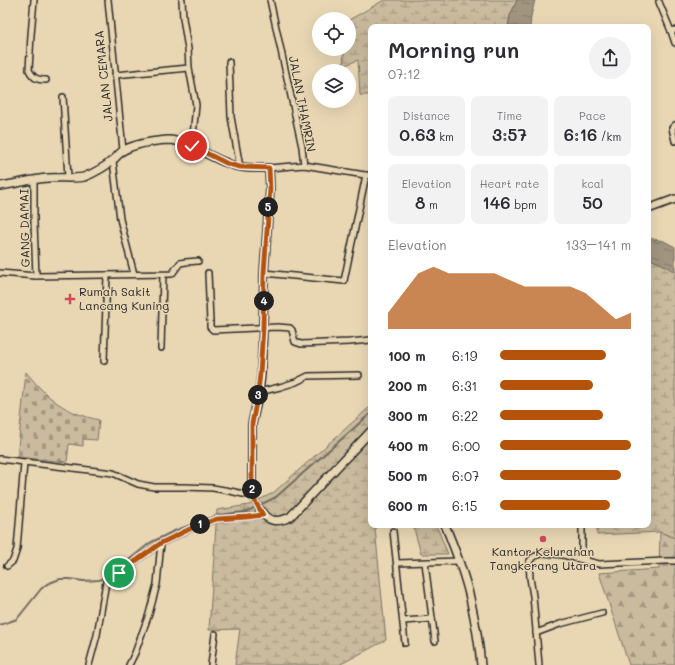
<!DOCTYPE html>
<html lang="en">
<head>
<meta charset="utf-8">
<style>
	body { margin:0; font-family:Mali,sans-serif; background:#f2f2f3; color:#2b2b33; height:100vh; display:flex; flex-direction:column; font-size:15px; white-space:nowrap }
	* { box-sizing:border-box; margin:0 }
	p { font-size:13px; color:#7c7c81 }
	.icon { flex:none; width:22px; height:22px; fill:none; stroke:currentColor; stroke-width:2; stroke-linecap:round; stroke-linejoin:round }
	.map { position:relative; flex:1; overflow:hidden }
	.details { position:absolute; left:368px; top:24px; width:283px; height:504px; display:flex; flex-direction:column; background:#fff; border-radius:8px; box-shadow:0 4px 16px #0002 }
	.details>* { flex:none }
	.fabs { position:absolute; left:312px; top:12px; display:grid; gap:8px }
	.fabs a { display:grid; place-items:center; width:44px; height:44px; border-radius:50%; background:#fff; box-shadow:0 4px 16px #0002; font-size:20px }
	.pin { position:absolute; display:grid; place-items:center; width:34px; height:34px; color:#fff; margin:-17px; border:2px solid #fff; border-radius:50%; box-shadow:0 1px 4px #0007 }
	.km { position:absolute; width:20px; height:20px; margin:-10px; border-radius:50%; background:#222; color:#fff; font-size:11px; line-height:20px; text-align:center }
	.round { display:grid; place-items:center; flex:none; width:42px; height:42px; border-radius:21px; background:#f2f2f3 }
	.headline { display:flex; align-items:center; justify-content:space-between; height:68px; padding:0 20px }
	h1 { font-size:22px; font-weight:600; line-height:30px }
	.figures { display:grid; grid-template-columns:repeat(3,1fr); gap:6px; height:68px; padding:4px 20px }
	.figures div { display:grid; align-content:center; border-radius:8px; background:#f2f2f3; text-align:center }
	.figures b { font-size:17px; font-weight:600 }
	.figures small { font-size:11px; font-weight:400 }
	.figures p { font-size:11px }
	.chart { height:112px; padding:8px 20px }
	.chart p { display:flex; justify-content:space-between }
	.chart svg { width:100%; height:72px; margin-top:4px; fill:#b45309; opacity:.7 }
	ul { padding:0 20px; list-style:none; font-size:13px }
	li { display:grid; grid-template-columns:64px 48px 1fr; align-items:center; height:30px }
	li i { height:10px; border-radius:5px; background:#b45309 }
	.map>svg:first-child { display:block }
	.forest { fill:url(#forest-firs); stroke:#7a7364 }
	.wetland { fill:url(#wetland-marsh); stroke:#7a7364 }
	.cemetery { fill:url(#cemetery-stones); stroke:#7a7364 }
	.water { fill:url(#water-ripples); stroke:#726b5e }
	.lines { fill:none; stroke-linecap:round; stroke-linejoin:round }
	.stream { stroke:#726b5e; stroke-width:2 }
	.street-casing { stroke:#2b2b2b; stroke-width:8 }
	.secondary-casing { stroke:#2b2b2b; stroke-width:10 }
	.street { stroke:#e9d7b4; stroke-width:5 }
	.secondary { stroke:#e9d7b4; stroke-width:7 }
	.route-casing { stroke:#fff; stroke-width:8 }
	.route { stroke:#b45309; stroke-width:5 }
	.poi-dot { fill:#d1495b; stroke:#e9d7b4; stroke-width:1.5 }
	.labels { text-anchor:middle; stroke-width:3; stroke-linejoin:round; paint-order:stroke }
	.street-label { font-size:12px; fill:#2b2b2b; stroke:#e9d7b4 }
	.poi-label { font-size:12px; fill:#2b2b2b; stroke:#e9d7b4; text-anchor:start }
</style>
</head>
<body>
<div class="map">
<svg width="675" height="665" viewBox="0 0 675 665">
	<defs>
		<pattern id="forest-firs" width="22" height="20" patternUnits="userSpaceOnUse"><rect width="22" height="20" fill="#cabb9e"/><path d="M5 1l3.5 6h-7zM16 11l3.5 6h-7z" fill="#a49881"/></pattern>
		<pattern id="wetland-marsh" width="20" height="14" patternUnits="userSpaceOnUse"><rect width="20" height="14" fill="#cabb9e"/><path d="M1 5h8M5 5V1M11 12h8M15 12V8" fill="none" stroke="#a49881"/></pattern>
		<pattern id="cemetery-stones" width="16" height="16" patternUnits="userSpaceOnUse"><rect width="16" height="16" fill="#cabb9e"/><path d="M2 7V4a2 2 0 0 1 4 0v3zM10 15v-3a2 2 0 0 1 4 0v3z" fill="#a49881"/></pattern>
		<pattern id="water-ripples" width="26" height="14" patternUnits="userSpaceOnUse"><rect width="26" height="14" fill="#a19580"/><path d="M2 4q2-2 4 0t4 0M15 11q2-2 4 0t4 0" fill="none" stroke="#837a69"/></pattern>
	</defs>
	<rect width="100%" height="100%" fill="#e9d7b4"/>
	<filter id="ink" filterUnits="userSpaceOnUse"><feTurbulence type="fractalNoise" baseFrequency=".025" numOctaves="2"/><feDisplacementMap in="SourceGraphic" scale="8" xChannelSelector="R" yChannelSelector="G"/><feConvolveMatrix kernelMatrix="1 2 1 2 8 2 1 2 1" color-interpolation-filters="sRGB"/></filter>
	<g filter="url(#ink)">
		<polygon class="forest" points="660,532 675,538 675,665 629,665 599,573 659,569"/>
		<g class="wetland">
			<polygon points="384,0 517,0 510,16 508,27 371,27 371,95 360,95 358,60 343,66 344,49 349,49 349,20"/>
			<polygon points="648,258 662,264 675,272 675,538 660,532 597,535 597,525 648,525"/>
			<polygon points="371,406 371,525 382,525 375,528 386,640 339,665 235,665 240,629 209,630 217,510 249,505 273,493"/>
			<polygon points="413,525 436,525 448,554 421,554"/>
		</g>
		<path class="cemetery" d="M26 372C49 400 64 412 99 420L97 440 83 439V446L69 444 67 462 17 457Z"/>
		<g class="water">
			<polygon points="517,0 535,0 531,16 530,27 508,27 510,16"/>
			<polygon points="648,238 664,241 675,247 675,272 662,264 648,258"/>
		</g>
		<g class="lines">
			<polyline class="stream" points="0,625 17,619 41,589 47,584 60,579 70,579 83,581 99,580 114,573 130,559 150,543 174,531 218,515 243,512 250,510 276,497 371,413"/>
			<defs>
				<g id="street">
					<path d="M34 0 31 35 29 70C33 78 37 80 46 80"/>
					<polyline points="108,0 123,150"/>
					<polyline points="182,0 183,18 188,49 189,68 196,105 192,146"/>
					<polyline points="270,0 302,147 304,165"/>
					<polyline points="659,2 671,31 675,30"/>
					<polyline points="671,31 675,43"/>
					<polyline points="229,62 231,117 240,167"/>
					<polyline points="115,75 189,68"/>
					<polyline points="63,97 68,177"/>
					<polyline points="675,125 672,128 675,141"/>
					<polyline points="113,161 120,219 134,274"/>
					<polyline points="269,168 304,165 371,176"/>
					<polyline points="34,180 34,223 36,276"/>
					<polyline points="0,273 36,276 172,274 180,263 186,262 198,261"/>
					<polyline points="208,273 210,322 210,327 213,330 278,327 290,328 292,330 295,342 301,344 349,342 371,340"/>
					<polyline points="264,273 344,281 366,175"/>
					<polyline points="161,348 163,275"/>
					<polyline points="104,361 107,275"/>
					<polyline points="259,392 280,387 296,382 308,376 359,375"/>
					<polyline points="0,459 113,473 138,484 154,487 184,487 213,488 230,491 252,496 260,510"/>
					<polyline points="582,525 582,556 587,560"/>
					<polyline points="393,531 405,643"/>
					<polyline points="397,563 459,561"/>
					<polyline points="425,563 435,641"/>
					<polyline points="7,566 13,561 17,549 24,463"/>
					<polyline points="403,621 432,619"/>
					<polyline points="536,633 560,624 602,613"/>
					<polyline points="89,665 97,635 106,582 161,543 196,526 217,519 263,515"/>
					<polyline points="129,665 135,653 149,614 157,584 161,543"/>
					<polyline points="211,665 215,634"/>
					<polyline points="539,665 533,596 530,578 529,562 533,557 544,553 563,555 599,564 665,561 675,561"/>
				</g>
				<g id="secondary">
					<path d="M0 186C16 184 32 179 48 178 58 177 76 179 84 177 94 173 105 167 113 160 117 157 120 152 124 150 137 143 154 141 168 140 186 140 210 157 227 163 240 169 255 168 269 168L270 189 264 273 263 328 261 375 259 392 252 424V496"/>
					<polyline points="648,209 675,199"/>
					<path d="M260 510C268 522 277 523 290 517L371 431"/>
					<path d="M445 525C455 549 464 573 470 598 475 620 479 643 481 665"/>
				</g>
			</defs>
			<use href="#street" class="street-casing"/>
			<use href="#secondary" class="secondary-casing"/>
			<use href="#street" class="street"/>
			<use href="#secondary" class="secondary"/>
		</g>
	</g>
	<g class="lines" filter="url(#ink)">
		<defs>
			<polyline id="route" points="119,573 161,543 196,526 217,519 247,517 263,515 252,496 252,424 258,392 260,374 263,328 264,273 270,189 269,168 240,167 228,164 192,146"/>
		</defs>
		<use href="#route" class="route-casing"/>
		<use href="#route" class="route"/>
	</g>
	<g class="poi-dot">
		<path d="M68 293h4v4h4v4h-4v4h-4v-4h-4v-4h4z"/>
		<circle cx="543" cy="539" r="4"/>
	</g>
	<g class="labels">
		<g class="street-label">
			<text transform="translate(104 76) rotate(-96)" y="4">JALAN CEMARA</text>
			<text transform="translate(302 104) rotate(79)" y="4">JALAN THAMRIN</text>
			<text transform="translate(25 228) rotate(-91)" y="4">GANG DAMAI</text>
		</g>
		<g class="poi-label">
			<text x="79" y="296">Rumah Sakit<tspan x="79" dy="14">Lancang Kuning</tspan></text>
			<text x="543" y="556" text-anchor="middle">Kantor Kelurahan<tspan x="543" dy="14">Tangkerang Utara</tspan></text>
		</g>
	</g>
</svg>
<div class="fabs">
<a><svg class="icon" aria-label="locate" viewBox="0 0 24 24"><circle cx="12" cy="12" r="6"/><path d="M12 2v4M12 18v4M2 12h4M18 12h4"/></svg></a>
<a><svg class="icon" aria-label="layers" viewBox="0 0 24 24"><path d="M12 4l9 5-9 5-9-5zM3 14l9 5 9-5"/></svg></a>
</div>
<div class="pin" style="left:119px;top:573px;background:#1e9e55"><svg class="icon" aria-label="arrive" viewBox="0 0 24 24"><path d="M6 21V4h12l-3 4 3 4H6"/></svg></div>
<div class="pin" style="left:192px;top:146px;background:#d93025"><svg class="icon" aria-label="check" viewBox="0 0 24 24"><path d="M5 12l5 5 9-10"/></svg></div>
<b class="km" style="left:200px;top:524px">1</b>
<b class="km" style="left:252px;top:489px">2</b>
<b class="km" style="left:258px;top:395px">3</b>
<b class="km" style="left:264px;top:301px">4</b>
<b class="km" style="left:268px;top:207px">5</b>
<section class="details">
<div class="headline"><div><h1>Morning run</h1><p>07:12</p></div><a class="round"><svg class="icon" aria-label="share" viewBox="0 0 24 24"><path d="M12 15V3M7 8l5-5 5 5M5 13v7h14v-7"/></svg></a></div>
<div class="figures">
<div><p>Distance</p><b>0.63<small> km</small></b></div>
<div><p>Time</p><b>3:57</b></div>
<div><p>Pace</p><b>6:16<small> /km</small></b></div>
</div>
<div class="figures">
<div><p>Elevation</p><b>8<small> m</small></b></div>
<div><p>Heart rate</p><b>146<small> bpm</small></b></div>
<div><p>kcal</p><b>50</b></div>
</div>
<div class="chart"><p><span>Elevation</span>133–141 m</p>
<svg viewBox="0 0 160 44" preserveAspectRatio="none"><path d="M0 44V34L10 22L20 10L30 6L40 10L50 10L60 10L70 10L80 14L90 18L100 18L110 18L120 18L130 22L140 30L150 38L160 34V44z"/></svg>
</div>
<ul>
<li><b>100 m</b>6:19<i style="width:81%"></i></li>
<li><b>200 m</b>6:31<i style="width:71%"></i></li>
<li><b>300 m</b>6:22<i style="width:79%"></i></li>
<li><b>400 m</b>6:00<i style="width:100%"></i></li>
<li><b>500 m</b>6:07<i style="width:92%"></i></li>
<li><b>600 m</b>6:15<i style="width:84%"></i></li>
</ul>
</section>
</div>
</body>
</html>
